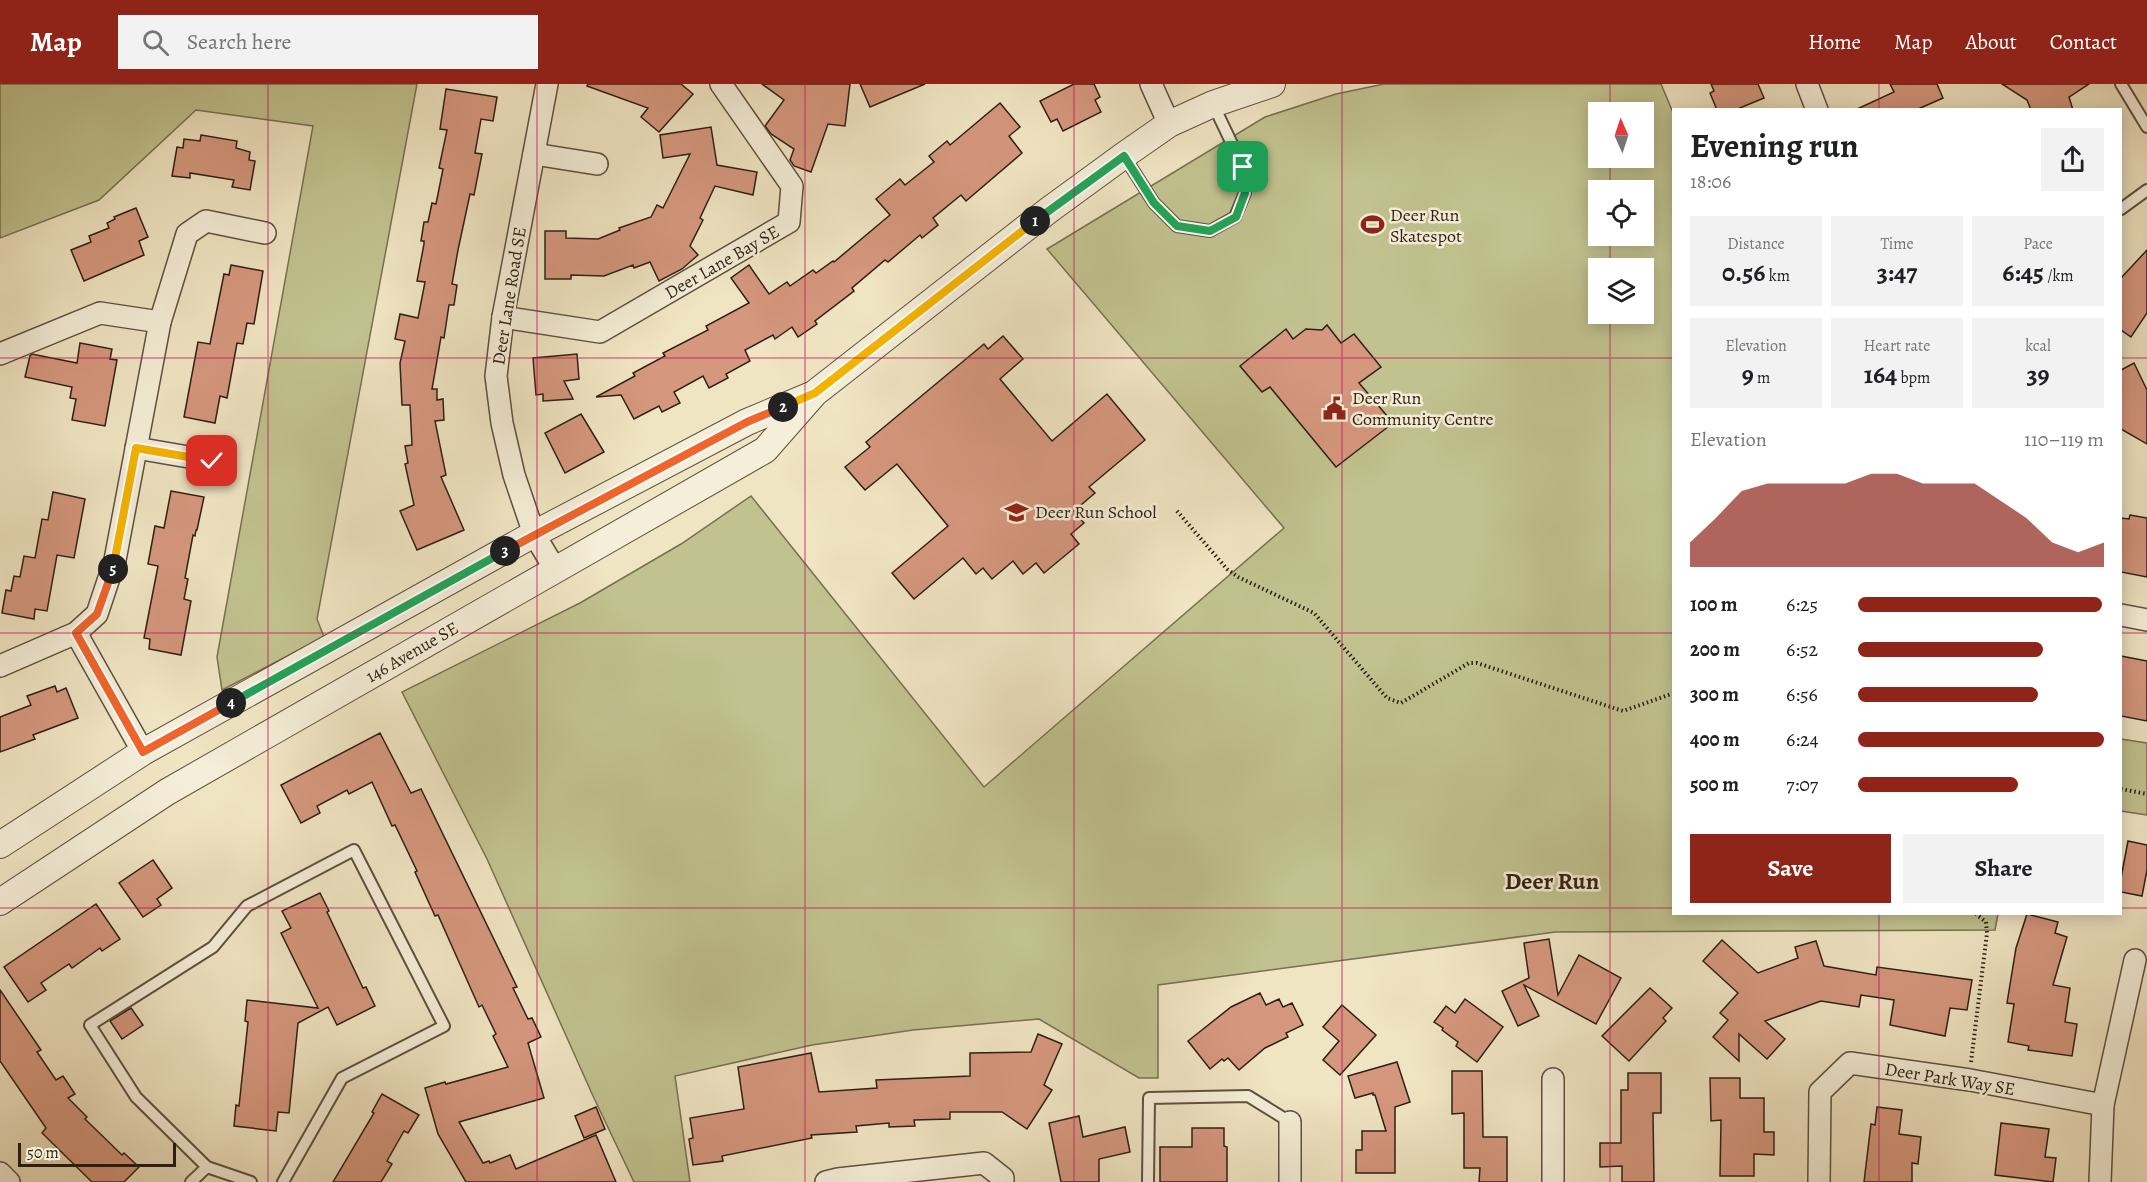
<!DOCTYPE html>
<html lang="en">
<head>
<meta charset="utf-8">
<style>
	body { margin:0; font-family:Alegreya,serif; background:#f2f2f2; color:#202124; height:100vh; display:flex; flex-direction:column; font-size:22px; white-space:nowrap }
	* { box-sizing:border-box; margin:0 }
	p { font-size:20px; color:#757577 }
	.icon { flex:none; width:33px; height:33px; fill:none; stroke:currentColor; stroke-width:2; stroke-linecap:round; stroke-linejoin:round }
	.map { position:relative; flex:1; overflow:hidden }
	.panel { position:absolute; left:1672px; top:24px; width:450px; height:807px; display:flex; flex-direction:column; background:#fff; border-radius:0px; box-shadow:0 3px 15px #0003 }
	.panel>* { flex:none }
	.needle { width:39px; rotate:357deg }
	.buttons { position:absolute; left:1588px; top:18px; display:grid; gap:12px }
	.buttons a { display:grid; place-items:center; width:66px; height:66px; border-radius:0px; background:#fff; box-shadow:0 3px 15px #0003; font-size:30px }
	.scale { position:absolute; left:18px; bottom:15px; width:158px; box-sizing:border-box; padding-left:6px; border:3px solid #2e1f13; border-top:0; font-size:16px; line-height:21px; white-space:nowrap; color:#2e1f13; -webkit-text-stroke:4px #f5eed8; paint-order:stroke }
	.pin { position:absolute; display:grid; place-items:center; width:51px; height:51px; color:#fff; margin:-26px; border-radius:12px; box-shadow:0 3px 9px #0006 }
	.km { position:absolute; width:30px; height:30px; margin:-15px; border-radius:50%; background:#222; color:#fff; font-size:16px; line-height:30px; text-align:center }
	.round { display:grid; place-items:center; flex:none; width:63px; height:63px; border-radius:0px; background:#f2f2f2 }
	.overview { display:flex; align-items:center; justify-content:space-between; height:102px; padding:0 18px }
	h1 { font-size:33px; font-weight:700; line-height:45px }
	.figures { display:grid; grid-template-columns:repeat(3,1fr); gap:9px; height:102px; padding:6px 18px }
	.figures div { display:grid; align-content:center; border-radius:0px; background:#f2f2f2; text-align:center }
	.figures b { font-size:26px; font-weight:700 }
	.figures small { font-size:16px; font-weight:400 }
	.figures p { font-size:16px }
	.chart { height:168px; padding:12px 18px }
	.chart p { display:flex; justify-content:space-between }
	.chart svg { width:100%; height:108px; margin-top:6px; fill:#8f2418; opacity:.7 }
	.action { display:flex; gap:12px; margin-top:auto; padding:12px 18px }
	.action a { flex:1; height:69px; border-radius:0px; background:#8f2418; color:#fff; font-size:24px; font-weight:700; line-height:69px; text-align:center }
	.action a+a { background:#f2f2f2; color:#202124 }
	ul { padding:0 18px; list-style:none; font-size:20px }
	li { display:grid; grid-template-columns:96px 72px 1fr; align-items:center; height:45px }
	li i { height:15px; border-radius:8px; background:#8f2418 }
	header { display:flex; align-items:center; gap:36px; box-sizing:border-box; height:84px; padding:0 30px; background:#8f2418; color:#fff }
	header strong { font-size:28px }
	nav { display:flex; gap:33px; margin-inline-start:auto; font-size:21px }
	.search { width:420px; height:54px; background:#f2f2f2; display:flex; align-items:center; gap:15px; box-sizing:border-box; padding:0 21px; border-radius:0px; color:#757577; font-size:22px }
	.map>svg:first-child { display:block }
	.green { fill:#c1c28f; stroke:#787051; stroke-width:1.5; fill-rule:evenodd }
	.building { fill:#d5977e; stroke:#2e1f13; stroke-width:1.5 }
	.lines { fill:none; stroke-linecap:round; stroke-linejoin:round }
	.service-casing { stroke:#5e503f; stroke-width:14 }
	.minor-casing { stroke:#5e503f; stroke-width:24 }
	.tertiary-casing { stroke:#5e503f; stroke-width:28 }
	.path { stroke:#2e1f13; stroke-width:4; stroke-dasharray:1.5 3; stroke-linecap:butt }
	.service { stroke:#f5eed8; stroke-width:10 }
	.minor { stroke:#f5eed8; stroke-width:21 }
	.tertiary { stroke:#f5eed8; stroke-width:26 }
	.split-1-casing { stroke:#fff; stroke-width:12 }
	.split-2-casing { stroke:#fff; stroke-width:12 }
	.split-3-casing { stroke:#fff; stroke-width:12 }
	.split-4-casing { stroke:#fff; stroke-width:12 }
	.split-5-casing { stroke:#fff; stroke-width:12 }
	.split-6-casing { stroke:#fff; stroke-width:12 }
	.split-1 { stroke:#22a559; stroke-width:8 }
	.split-2 { stroke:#f5b400; stroke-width:8 }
	.split-3 { stroke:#f0652b; stroke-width:8 }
	.split-4 { stroke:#22a559; stroke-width:8 }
	.split-5 { stroke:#f0652b; stroke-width:8 }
	.split-6 { stroke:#f5b400; stroke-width:8 }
	.grid { fill:none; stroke:#c2185b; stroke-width:1.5; stroke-opacity:0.55 }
	.labels { text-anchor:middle; stroke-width:5; stroke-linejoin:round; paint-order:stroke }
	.poi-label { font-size:18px; fill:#2e1f13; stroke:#f5eed8; text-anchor:start }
	.street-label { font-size:18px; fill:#2e1f13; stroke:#f5eed8 }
	.district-label { font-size:24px; font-weight:bold; fill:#2e1f13; stroke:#f5eed8 }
</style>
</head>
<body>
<header>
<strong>Map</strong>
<div class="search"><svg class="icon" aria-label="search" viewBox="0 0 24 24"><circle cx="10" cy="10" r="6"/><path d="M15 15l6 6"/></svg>Search here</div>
<nav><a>Home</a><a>Map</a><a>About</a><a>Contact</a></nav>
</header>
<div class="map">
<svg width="2147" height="1098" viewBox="0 0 2147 1098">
	<rect width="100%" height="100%" fill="#f0e5c3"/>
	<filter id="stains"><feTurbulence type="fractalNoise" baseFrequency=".00333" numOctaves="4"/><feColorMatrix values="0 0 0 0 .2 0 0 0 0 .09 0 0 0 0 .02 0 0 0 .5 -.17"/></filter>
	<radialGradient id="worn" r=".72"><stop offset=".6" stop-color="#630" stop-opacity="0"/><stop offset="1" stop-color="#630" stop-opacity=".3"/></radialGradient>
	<g class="green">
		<polygon points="0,0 417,0 317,535 324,553 222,606 217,573 313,42 196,26 99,116 0,154"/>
		<path d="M1384 0H1661L1674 31V830H1998L1995 846 1555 848 1158 901V994H1139L1039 935 913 946 812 961 675 992 690 1098H634L593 1012 487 775 402 608 580 519 681 460 751 412 984 703 1284 444 1047 165 1265 33 1336 10ZM1599 28H1644V74H1599ZM1599 106H1644V152H1599ZM1599 184H1644V230H1599Z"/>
		<polygon points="2121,655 2147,659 2147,731 2121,727"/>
	</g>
	<g class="building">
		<polygon points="588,0 681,0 693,10 659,48 641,33 648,24 587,2"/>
		<polygon points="762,0 850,0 845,42 828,40 811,88 794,82 790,76 794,65 771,50 765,42 784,16"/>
		<polygon points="860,0 925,0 870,23"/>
		<polygon points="1074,0 1094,0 1100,13 1095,16 1101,28 1063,47 1057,35 1051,38 1040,17"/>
		<polygon points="1711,0 1758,0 1764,14 1735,26 1717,26 1710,9 1714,7"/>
		<polygon points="1890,0 1937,0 1943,14 1916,26 1855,26 1894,8"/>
		<polygon points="2002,0 2089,0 2069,13 2073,26 2031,26 2027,16"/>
		<polygon points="446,5 497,13 493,37 481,35 475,69 482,70 474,111 470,110 458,166 452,200 457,201 454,221 449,221 444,254 441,253 432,305 437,305 437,316 443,315 444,336 435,337 446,391 441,393 464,446 417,466 400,427 414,421 405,380 408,379 405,362 412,361 410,321 402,321 400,279 405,257 395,255 400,230 418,234 425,198 417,197 424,160 424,157 421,157 424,138 428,138 432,119 436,120 443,85 439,84 447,46 440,45"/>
		<polygon points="1000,19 1020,43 1009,52 1022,69 966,117 961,111 933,134 938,141 922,154 920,151 888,178 885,176 852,204 854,207 815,237 817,240 798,253 792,243 775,255 773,251 745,266 750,277 726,290 728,294 709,304 703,292 674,308 680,319 662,328 659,322 634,335 621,311 596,313 635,292 633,289 665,272 663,269 708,246 706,242 749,219 731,194 749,181 769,210 787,198 790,202 813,186 816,189 833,177 834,178 890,131 876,115 900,95 905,101 934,78 929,72 947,57 950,61"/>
		<polygon points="711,43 717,81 757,88 753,111 715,102 700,134 703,136 690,162 698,171 682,185 659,197 650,178 634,184 633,181 604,192 571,191 571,195 545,195 545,147 566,147 566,154 598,155 620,146 619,144 651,133 657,121 663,124 690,70 663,74 660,51"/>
		<polygon points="201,51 237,57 236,64 250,68 249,76 255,77 250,106 232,103 234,96 190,89 190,94 172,92 177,63 183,64 184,55 200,57"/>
		<polygon points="136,124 148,153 139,157 144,171 84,197 71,166 91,158 89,152 109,144 107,139 115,135 114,133"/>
		<polygon points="2147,166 2147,229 2131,253 2121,246 2121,194"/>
		<polygon points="231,181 263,187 254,240 247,239 243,260 237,259 227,314 220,312 215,339 184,333 198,258 210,260 224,190 229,191"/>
		<polygon points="1327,241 1341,259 1354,250 1381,283 1359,299 1393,339 1336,383 1270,303 1262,308 1240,282 1286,245 1293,255 1306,245 1322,246"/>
		<polygon points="1003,252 1023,275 1000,295 1052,357 1107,310 1145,356 1089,403 1095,409 1074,427 1084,439 1071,450 1079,460 1044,489 1036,479 1023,490 1013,477 992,495 983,484 976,490 963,474 914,515 892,489 948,442 897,380 865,406 845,383 870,363 866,358 984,260 988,265"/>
		<polygon points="80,259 112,265 110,275 117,276 105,342 72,336 76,315 70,314 72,303 25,293 30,272 32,270 77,279"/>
		<polygon points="577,270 579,295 564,297 573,315 543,317 543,310 536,311 533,274"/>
		<polygon points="2134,279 2147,306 2147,360 2121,345 2121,286"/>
		<polygon points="581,330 604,368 565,389 545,349"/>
		<polygon points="171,407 204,413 197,446 196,446 195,452 193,451 185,494 188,495 184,515 191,517 181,571 149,565 150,555 144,554 158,482 148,480 155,442 164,444"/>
		<polygon points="53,408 85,415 74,474 57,471 47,527 35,525 34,535 2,529 6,506 11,507 14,492 20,493 24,472 35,474 42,435 48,436"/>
		<polygon points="2130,431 2147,434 2147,493 2121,488 2121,434 2129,435"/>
		<polygon points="2121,572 2147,577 2147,637 2121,632"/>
		<polygon points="55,602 57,608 66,604 78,634 33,651 35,655 0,668 0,633 31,621 27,612"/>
		<polygon points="380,649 411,709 421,705 517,903 513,904 528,935 532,934 541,953 528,959 544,1014 459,1038 483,1079 489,1077 490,1079 510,1071 516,1085 596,1051 616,1098 466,1098 438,1050 425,1004 445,998 446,1000 508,983 493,952 496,950 482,921 479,923 438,831 435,832 415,788 417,787 395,741 392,742 372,698 349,710 347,706 317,722 320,729 301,739 281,701"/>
		<polygon points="2128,757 2147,761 2147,786 2142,812 2121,808 2121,794"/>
		<polygon points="153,776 172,804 157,815 161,821 143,833 119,799"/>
		<polygon points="320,809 329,827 327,828 363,904 366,903 375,922 337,941 328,923 298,939 289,1029 278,1028 276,1047 234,1042 236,1021 239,1022 248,938 245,937 247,916 318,924 281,849 291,844 282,827"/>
		<polygon points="96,820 120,855 102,867 100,864 72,884 69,880 41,899 46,906 28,918 4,883"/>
		<polygon points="2027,830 2058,838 2055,849 2067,853 2053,901 2070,904 2065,938 2077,940 2072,972 2028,966 2029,962 2008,958 2014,920 2007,919 2016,864"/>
		<polygon points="1549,855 1558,911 1579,871 1621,894 1596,940 1524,901 1539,932 1518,942 1502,907 1529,894 1524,859"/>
		<polygon points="1722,856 1758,889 1798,874 1795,863 1816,857 1824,882 1876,891 1877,883 1972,896 1967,926 1950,924 1945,952 1890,941 1894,916 1861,911 1859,923 1821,917 1765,937 1785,955 1767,975 1739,950 1739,977 1713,953 1728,936 1720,929 1738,909 1703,877"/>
		<polygon points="1650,904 1672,924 1663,934 1666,937 1629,977 1602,952"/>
		<polygon points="0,906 41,966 37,968 56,996 63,992 75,1010 68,1014 87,1033 85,1035 122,1071 124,1069 139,1083 124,1098 92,1098 42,1049 46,1044 0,977"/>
		<polygon points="1260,909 1266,921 1279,915 1283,923 1292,919 1303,941 1286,949 1288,953 1265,964 1239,986 1228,974 1224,977 1222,975 1210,985 1188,957 1231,923"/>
		<polygon points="1465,915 1503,943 1477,978 1456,962 1458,958 1442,946 1443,944 1434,938 1446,922 1455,929"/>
		<polygon points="1342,921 1376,951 1340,991 1323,976 1339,957 1323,943"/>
		<polygon points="131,924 143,941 122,955 110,937"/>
		<polygon points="1038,950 1062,960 1044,1001 1052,1006 1027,1045 1002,1028 950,1028 950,1035 914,1036 915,1042 889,1043 889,1039 856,1042 857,1048 811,1051 812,1054 722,1072 723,1077 693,1081 689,1055 693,1054 690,1034 744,1025 738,983 811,969 819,1008 877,1004 876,996 970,992 970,969 1031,968"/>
		<polygon points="1397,978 1410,1018 1395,1023 1395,1089 1356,1089 1356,1066 1362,1066 1362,1047 1386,1047 1375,1011 1373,1011 1373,1009 1355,1014 1348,992"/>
		<polygon points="1452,987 1482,987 1483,1053 1507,1053 1507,1098 1479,1098 1480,1084 1464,1084 1464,1029 1452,1030"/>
		<polygon points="1628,989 1661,989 1661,1029 1653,1029 1654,1098 1622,1098 1622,1082 1600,1083 1600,1059 1621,1059 1621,1006 1628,1006"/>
		<polygon points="1710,994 1740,994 1740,1014 1764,1014 1764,1048 1774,1048 1774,1071 1754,1070 1754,1092 1720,1092 1721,1036 1711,1037"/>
		<polygon points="382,1010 419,1031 408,1049 404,1047 387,1077 392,1080 381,1098 333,1098 374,1029 372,1028"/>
		<polygon points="596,1023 605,1045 584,1054 575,1032"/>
		<polygon points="1877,1023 1902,1026 1899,1050 1921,1053 1918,1080 1912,1079 1912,1098 1864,1098 1871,1040 1875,1041"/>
		<polygon points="1079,1032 1083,1053 1125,1043 1130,1068 1099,1075 1099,1098 1061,1098 1049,1039"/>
		<polygon points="2001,1039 2049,1045 2045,1073 2056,1074 2053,1098 1995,1091"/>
		<polygon points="1192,1044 1224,1044 1224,1062 1227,1063 1227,1098 1160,1098 1160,1063 1192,1063"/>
	</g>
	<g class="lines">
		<defs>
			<g id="service">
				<polyline points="2121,0 2147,43"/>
				<polyline points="1124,72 1154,119 1177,142 1210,147 1235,133 1245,109 1243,83 1213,20"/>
				<polyline points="2121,125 2147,106"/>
				<polyline points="191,1098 207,1083"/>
				<polyline points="251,1098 207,1083 136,1013 90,941 213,863 247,822 354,766 444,942 342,994 283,1098"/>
				<polyline points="1148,1098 1149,1014 1248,1012 1290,1038"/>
			</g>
			<g id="minor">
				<polyline points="547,0 503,233 496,292 502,339 514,391 534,450 556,487"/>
				<polyline points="1151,0 1169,40"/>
				<polyline points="1807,0 1817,26"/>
				<polyline points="534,70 597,80"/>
				<polyline points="503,233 600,248 789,138 792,102 721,0"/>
				<polyline points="0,270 100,229 160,238"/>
				<polyline points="136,364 212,377"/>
				<polyline points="2121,531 2147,536"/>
				<polyline points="76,549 143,668"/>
				<polyline points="0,582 76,549 97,530 115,476 160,238 187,150 206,137 265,149"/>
				<polyline points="2103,1021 2135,876"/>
				<polyline points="1290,1038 1290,1098"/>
				<polyline points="0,1089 9,1098"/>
				<polyline points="826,1098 838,1095 984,1079 1003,1094 1003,1098"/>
				<polyline points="1553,1098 1553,995"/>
				<polyline points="1819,1098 1820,1008 1850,979 1970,996 2103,1021 2100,1098"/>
			</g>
			<g id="tertiary">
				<polyline points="0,761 143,668 534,450 747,338 809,312"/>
				<polyline points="0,818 167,708 765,366 815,309 1049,126 1123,72 1169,40 1213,20 1272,0"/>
			</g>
		</defs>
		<use href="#service" class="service-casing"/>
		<use href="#minor" class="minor-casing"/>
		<use href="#tertiary" class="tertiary-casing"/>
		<g class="path">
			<polyline points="1177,427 1227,485 1238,493 1314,529 1387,614 1401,619 1469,579 1477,579 1623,627 1674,609"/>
			<polyline points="2121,705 2147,710"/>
			<polyline points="1971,978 1987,849 1986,838 1976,830"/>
		</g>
		<use href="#service" class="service"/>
		<use href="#minor" class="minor"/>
		<use href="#tertiary" class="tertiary"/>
	</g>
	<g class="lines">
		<defs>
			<polyline id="split-1" points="1035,137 1124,72 1154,119 1177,142 1210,147 1236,133 1245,109 1243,83"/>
			<polyline id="split-2" points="783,323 815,309 1035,137"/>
			<polyline id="split-3" points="505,467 747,338 783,323"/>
			<polyline id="split-4" points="231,619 505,467"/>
			<polyline id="split-5" points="113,485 97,530 76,549 143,668 231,619"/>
			<polyline id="split-6" points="113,485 136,364 212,377"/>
		</defs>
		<use href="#split-1" class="split-1-casing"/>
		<use href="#split-2" class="split-2-casing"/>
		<use href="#split-3" class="split-3-casing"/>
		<use href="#split-4" class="split-4-casing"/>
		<use href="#split-5" class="split-5-casing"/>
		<use href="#split-6" class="split-6-casing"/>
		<use href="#split-1" class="split-1"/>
		<use href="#split-2" class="split-2"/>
		<use href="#split-3" class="split-3"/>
		<use href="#split-4" class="split-4"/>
		<use href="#split-5" class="split-5"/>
		<use href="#split-6" class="split-6"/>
	</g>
	<path class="grid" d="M268 0V1098M537 0V1098M805 0V1098M1074 0V1098M1342 0V1098M1610 0V28M1879 0V26M1610 74V106M1610 152V184M1610 230V1098M0 274H1674M2121 274H2147M0 549H1674M2121 549H2147M0 824H1674M2121 824H2147M1879 830V1098"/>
	<defs>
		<symbol id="stadium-bare" viewBox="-9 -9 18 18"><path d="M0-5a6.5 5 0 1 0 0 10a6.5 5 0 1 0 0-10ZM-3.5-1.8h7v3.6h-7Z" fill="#8f2418" stroke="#f5eed8" stroke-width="2.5" paint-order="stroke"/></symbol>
		<symbol id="civic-bare" viewBox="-9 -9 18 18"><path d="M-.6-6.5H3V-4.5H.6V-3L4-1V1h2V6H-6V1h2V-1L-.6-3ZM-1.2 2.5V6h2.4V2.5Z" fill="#8f2418" stroke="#f5eed8" stroke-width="2.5" paint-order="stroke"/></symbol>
		<symbol id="school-bare" viewBox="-9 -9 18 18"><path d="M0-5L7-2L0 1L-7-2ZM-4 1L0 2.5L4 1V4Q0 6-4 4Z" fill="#8f2418" stroke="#f5eed8" stroke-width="2.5" paint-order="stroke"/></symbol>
	</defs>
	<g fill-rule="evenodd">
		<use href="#stadium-bare" x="1356" y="124" width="33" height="33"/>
		<use href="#civic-bare" x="1318" y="308" width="33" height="33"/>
		<use href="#school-bare" x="1000" y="412" width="33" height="33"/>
	</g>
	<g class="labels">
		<g class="poi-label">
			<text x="1390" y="137">Deer Run<tspan x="1390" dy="21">Skatespot</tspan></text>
			<text x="1352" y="320">Deer Run<tspan x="1352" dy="21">Community Centre</tspan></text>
			<text x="1035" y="434">Deer Run School</text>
		</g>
		<g class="street-label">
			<text transform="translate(722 178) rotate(-30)" y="6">Deer Lane Bay SE</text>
			<text transform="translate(509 212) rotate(-81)" y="6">Deer Lane Road SE</text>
			<text transform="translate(412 568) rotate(-30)" y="6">146 Avenue SE</text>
			<text transform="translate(1950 995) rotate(9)" y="6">Deer Park Way SE</text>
		</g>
		<g class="district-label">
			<text x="1552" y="805">Deer Run</text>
		</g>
	</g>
	<rect width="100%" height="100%" filter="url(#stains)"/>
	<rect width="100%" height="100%" fill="url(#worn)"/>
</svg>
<div class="buttons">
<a><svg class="needle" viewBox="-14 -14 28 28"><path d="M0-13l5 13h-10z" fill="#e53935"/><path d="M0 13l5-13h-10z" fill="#757577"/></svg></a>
<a><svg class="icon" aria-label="locate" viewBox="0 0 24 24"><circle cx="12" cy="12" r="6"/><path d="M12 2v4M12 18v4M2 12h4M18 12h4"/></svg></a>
<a><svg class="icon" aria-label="layers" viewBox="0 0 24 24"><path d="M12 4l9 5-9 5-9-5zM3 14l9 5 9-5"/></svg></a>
</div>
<div class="scale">50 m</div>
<div class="pin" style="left:1243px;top:83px;background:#1e9e55"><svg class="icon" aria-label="arrive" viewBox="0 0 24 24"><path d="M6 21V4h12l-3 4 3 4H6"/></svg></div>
<div class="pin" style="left:212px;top:377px;background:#d93025"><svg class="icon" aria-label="check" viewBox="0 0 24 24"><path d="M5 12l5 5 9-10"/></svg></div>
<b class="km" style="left:1035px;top:137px">1</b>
<b class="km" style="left:783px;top:323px">2</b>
<b class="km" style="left:505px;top:467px">3</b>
<b class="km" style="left:231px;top:619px">4</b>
<b class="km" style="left:113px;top:485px">5</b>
<section class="panel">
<div class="overview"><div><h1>Evening run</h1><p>18:06</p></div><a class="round"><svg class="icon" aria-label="share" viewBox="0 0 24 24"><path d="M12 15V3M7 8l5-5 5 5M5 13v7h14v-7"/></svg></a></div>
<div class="figures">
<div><p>Distance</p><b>0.56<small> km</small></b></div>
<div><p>Time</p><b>3:47</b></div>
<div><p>Pace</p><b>6:45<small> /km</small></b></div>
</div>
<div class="figures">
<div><p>Elevation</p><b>9<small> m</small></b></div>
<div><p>Heart rate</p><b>164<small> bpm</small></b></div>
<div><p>kcal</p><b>39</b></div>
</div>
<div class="chart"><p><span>Elevation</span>110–119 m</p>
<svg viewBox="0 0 160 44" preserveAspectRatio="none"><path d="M0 44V34L10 24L20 13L30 10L40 10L50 10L60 10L70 6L80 6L90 10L100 10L110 10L120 17L130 24L140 34L150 38L160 34V44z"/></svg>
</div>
<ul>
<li><b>100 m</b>6:25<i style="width:99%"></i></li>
<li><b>200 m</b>6:52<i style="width:75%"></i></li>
<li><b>300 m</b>6:56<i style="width:73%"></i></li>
<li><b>400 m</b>6:24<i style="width:100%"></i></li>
<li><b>500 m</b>7:07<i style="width:65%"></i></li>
</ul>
<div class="action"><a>Save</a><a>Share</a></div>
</section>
</div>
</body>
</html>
